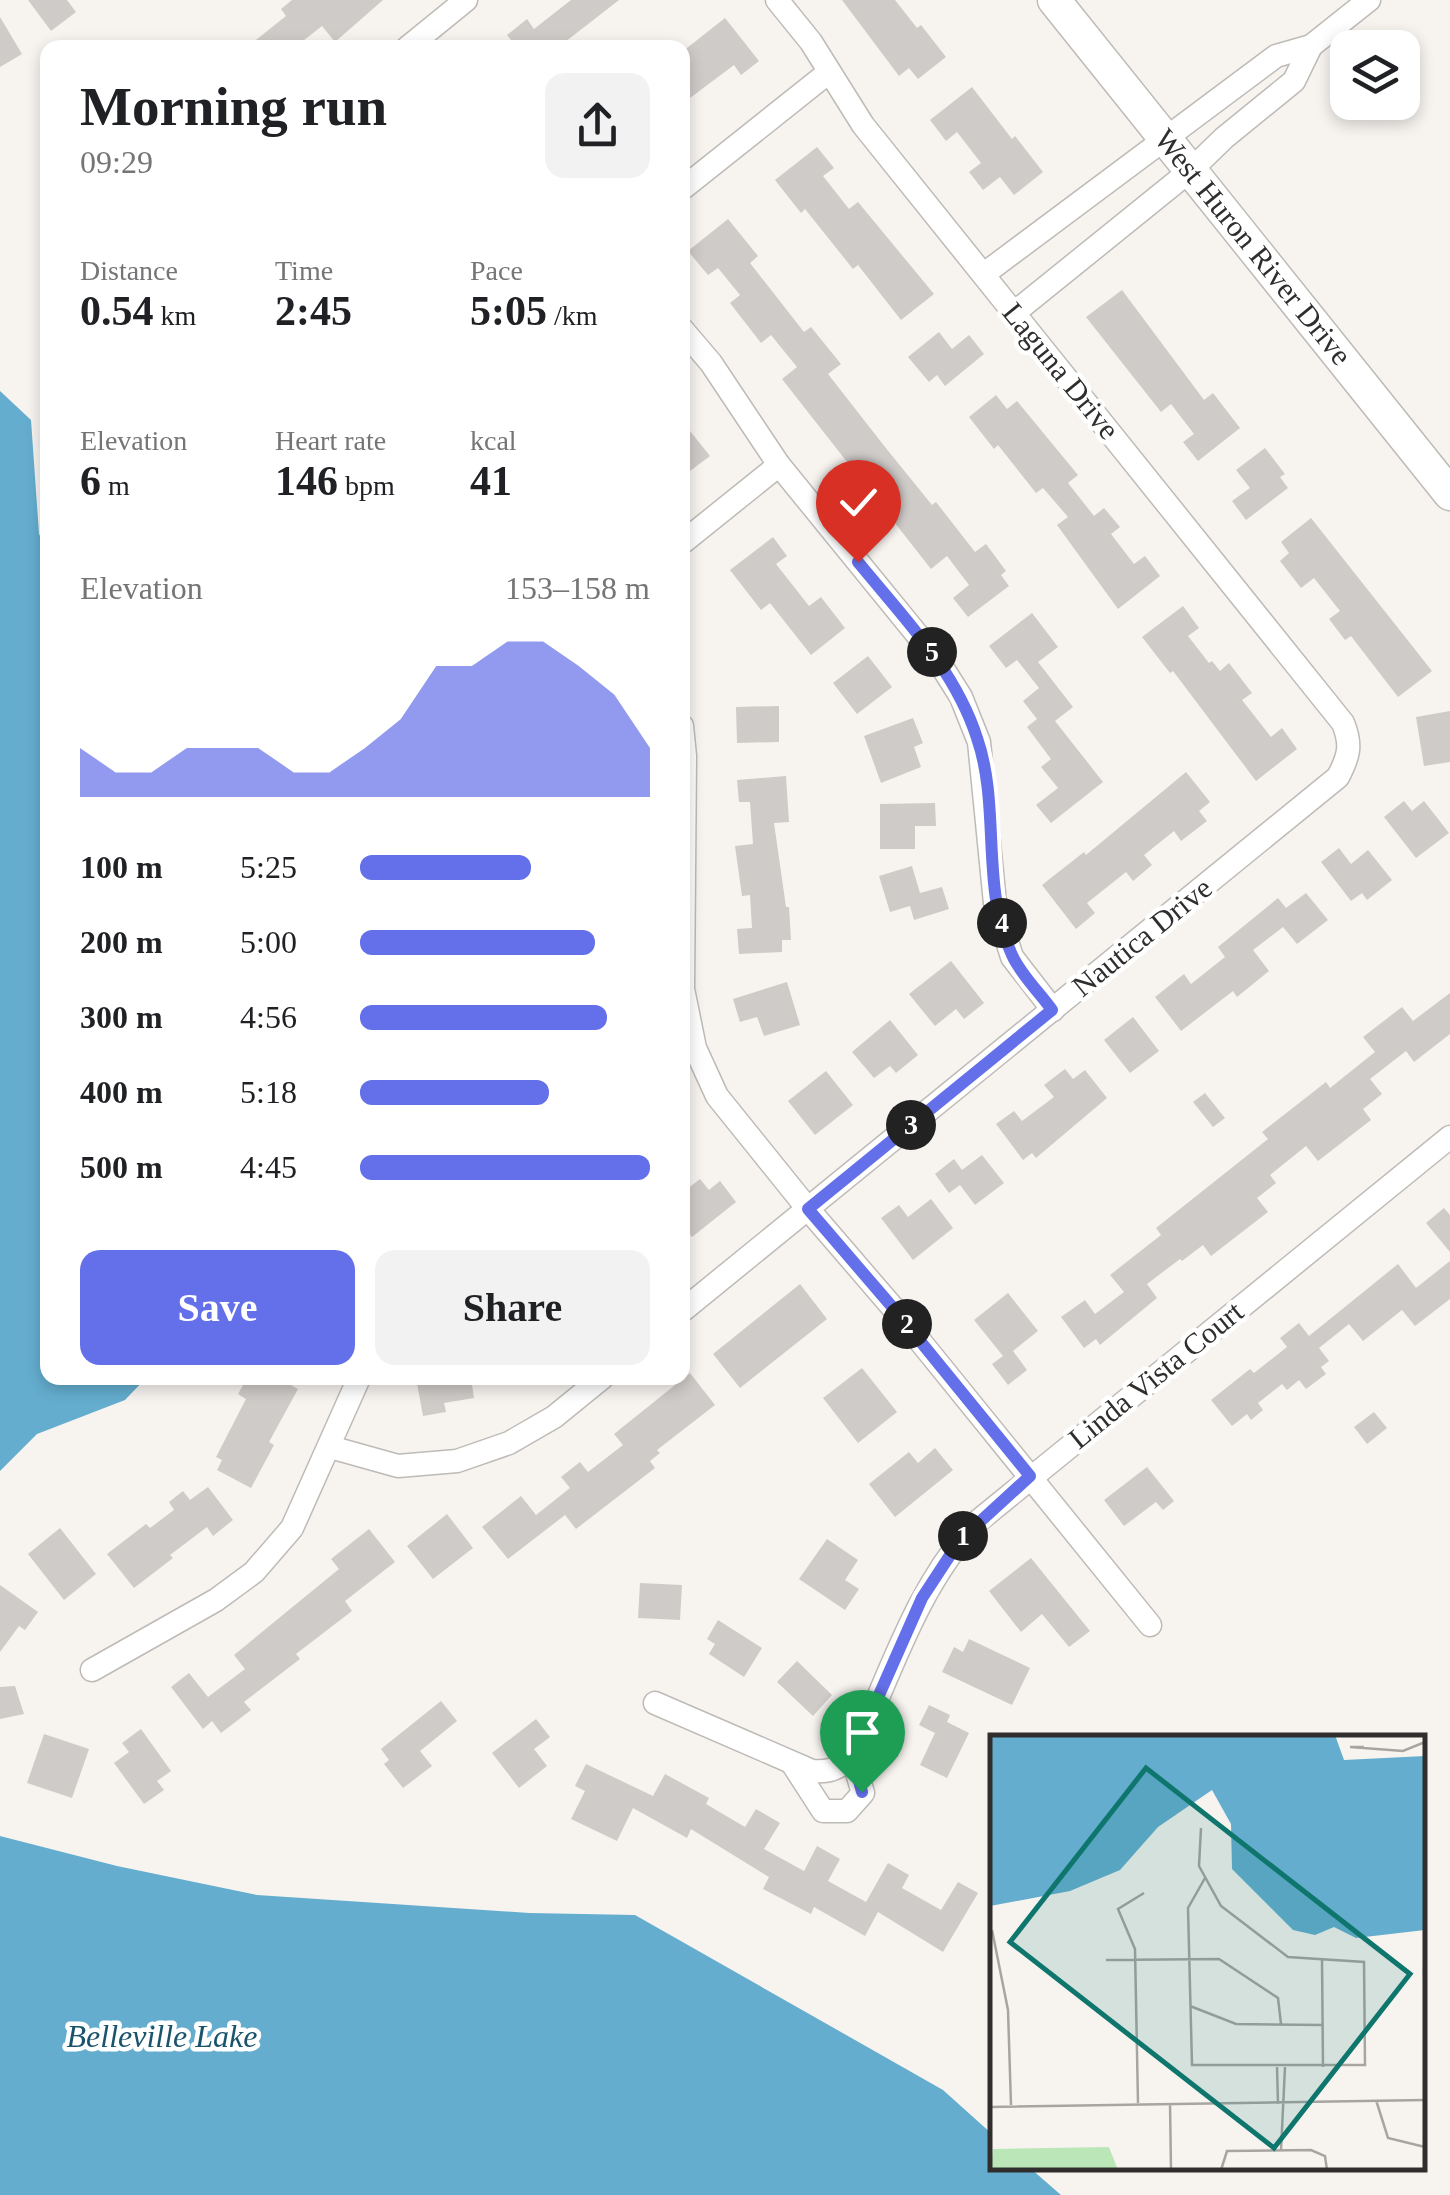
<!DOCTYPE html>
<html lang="en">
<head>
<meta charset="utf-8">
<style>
	body { margin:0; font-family:"Times New Roman",serif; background:#f2f2f2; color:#202124; height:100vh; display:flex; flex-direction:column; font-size:38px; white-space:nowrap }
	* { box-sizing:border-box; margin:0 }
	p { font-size:32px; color:#757577 }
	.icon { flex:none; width:55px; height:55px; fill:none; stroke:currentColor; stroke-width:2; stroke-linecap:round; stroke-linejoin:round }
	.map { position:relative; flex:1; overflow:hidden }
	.sheet { position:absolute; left:40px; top:40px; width:650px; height:1345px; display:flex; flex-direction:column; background:#fff; border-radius:20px; box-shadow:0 5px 15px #0003 }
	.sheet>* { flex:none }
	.fabs { position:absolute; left:1330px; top:30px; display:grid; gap:20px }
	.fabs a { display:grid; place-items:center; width:90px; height:90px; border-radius:20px; background:#fff; box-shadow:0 5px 15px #0003; font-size:50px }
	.pin { position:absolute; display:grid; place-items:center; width:85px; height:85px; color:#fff; margin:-102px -42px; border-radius:50% 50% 50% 0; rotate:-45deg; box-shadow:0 0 10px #0007 }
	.pin .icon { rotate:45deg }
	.km { position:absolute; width:50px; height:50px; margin:-25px; border-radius:50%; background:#222; color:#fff; font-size:28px; line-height:50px; text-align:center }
	.round { display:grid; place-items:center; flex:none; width:105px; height:105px; border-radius:20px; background:#f2f2f2 }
	.head { display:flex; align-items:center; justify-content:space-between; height:170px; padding:0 40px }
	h1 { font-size:55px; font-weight:600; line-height:75px }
	.metrics { display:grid; grid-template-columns:repeat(3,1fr); gap:15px; height:170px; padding:10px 40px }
	.metrics div { display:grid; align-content:center }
	.metrics b { font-size:42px; font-weight:600 }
	.metrics small { font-size:28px; font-weight:400 }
	.metrics p { font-size:28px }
	.chart { height:280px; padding:20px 40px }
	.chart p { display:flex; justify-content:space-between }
	.chart svg { width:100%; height:180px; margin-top:10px; fill:#6470e9; opacity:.7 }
	.cta { display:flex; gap:20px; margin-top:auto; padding:20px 40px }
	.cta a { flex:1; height:115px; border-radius:20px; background:#6470e9; color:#fff; font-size:40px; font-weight:600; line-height:115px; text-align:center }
	.cta a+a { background:#f2f2f2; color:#202124 }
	ul { padding:0 40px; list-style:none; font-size:32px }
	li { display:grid; grid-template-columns:160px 120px 1fr; align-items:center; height:75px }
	li i { height:25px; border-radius:12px; background:#6470e9 }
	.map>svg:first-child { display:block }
	.water { fill:#64adcf }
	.building { fill:#cecbc8 }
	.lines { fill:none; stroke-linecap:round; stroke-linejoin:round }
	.street-casing { stroke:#bebbb7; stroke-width:25 }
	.secondary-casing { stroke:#bebbb7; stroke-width:35 }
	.street { stroke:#fff; stroke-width:22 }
	.secondary { stroke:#fff; stroke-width:32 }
	.route-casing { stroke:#fff; stroke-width:20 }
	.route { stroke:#6470e9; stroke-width:12 }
	.labels { text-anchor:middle; stroke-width:9; stroke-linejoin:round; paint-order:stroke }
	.street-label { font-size:30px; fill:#2f2e2d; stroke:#fff }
	.water-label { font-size:32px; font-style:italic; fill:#1a546c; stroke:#fff }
	.inset-road { fill:none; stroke:#a7a5a2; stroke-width:2.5 }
	.view { fill:#0f766e; fill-opacity:0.15; stroke:#0f766e; stroke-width:5 }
	.inset-edge { fill:none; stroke:#2f2e2d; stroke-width:5 }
</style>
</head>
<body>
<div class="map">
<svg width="1450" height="2195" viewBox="0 0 1450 2195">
	<rect width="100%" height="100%" fill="#f7f4f0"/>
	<g class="water">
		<polygon points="0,391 31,420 39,534 48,551 48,1378 146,1378 125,1400 37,1434 0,1471"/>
		<polygon points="0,1836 117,1866 257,1895 529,1913 635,1915 943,2090 992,2134 992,2168 1030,2168 1061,2195 0,2195"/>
	</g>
	<g class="building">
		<polygon points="28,0 67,0 76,12 51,31"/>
		<polygon points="292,0 383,0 335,42 322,26 294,48 246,48 286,16 281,9"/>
		<polygon points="571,0 619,0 565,42 570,48 517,48 507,35 527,19 534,29"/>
		<polygon points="842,0 895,0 917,28 921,25 946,57 918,79 909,68 899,76"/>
		<polygon points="0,17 22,54 0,67"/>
		<polygon points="725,18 759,61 741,75 734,65 682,104 682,52"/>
		<polygon points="972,87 1012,139 1015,136 1043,172 1014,195 1000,177 983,190 969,172 981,163 957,132 946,141 930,120"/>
		<polygon points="817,147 834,168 823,176 849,209 858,202 934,294 901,320 858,265 853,269 805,209 801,213 775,180"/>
		<polygon points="728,219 758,256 750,263 804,332 811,327 841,364 828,374 885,447 932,505 936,502 975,552 986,544 1006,571 1001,575 1009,586 968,617 953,598 969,585 947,556 931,569 782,379 797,367 771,335 761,343 730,303 740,295 718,268 708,275 688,251"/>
		<polygon points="1122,290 1204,400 1213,393 1240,428 1198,461 1183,442 1194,434 1171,404 1161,412 1086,317"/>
		<polygon points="939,332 952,349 969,335 984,354 945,386 937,375 929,382 908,357"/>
		<polygon points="996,395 1007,409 1017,401 1078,475 1068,483 1094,516 1104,508 1120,527 1111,534 1134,564 1145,556 1160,576 1118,609 1057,525 1068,517 1043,488 1036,493 998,445 994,449 969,417"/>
		<polygon points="682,421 710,456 682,477"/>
		<polygon points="1265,448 1285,474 1280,477 1288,488 1246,520 1232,501 1250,488 1236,470"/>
		<polygon points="1311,518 1432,671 1398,697 1351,636 1345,640 1329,619 1340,611 1314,578 1301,588 1280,561 1289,553 1281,542"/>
		<polygon points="773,537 787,556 776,564 809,606 821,597 845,628 811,655 770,603 761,610 730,570"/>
		<polygon points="1183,606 1199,628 1188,636 1209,663 1212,661 1220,671 1229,663 1252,693 1242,700 1271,737 1282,728 1297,749 1256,781 1173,671 1170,673 1142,637"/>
		<polygon points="1032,613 1058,647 1038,662 1073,707 1055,721 1103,782 1051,823 1036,805 1058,788 1041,767 1051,759 1027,727 1037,719 1023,701 1039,688 1017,660 1006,668 989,646"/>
		<polygon points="868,656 892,687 857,714 833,683"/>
		<polygon points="779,706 779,742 737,743 736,707"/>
		<polygon points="1450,711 1450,762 1424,766 1416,717"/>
		<polygon points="913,718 923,743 914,747 921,767 881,783 864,736"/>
		<polygon points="1186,772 1210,802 1199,811 1207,821 1181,841 1174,831 1144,855 1152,865 1133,881 1126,872 1087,903 1095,913 1076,929 1042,885 1084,852 1086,855"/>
		<polygon points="786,776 789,822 774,823 786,907 789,907 791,940 782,940 782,952 739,954 737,929 752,928 750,895 742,896 735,846 753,844 750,802 739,802 737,780"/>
		<polygon points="1404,801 1412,811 1424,801 1449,833 1416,858 1384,817"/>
		<polygon points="935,803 936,826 915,826 915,849 880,849 880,804"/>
		<polygon points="1339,848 1351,864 1368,850 1392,880 1367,900 1362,893 1351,901 1321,862"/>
		<polygon points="912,866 920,893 942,887 949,909 914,920 910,906 890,912 879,876"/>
		<polygon points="1306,893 1328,920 1297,944 1283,927 1253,950 1269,971 1237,997 1233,991 1181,1031 1155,997 1184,974 1191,984 1225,957 1218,947 1278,898 1286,908"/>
		<polygon points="951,961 984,1003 964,1019 956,1009 935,1026 909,994"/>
		<polygon points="787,982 800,1025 764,1036 757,1017 740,1022 733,999"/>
		<polygon points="1450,993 1450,1034 1414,1062 1406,1051 1370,1079 1382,1094 1363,1109 1371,1120 1318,1161 1306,1146 1270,1175 1276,1183 1257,1198 1268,1212 1211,1256 1203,1245 1182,1261 1180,1259 1147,1284 1157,1298 1100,1345 1096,1339 1084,1348 1061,1317 1085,1300 1095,1314 1124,1292 1110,1275 1161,1235 1156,1228 1268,1139 1262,1132 1326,1082 1330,1088 1375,1052 1363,1037 1402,1007 1413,1021"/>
		<polygon points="1133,1017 1159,1051 1130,1073 1104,1040"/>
		<polygon points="890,1020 918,1055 896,1073 890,1066 874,1078 852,1052"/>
		<polygon points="1065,1069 1073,1079 1085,1070 1107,1098 1036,1158 1032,1153 1023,1160 996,1124 1014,1111 1022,1121 1054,1097 1044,1085"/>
		<polygon points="826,1071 853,1105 815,1135 788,1101"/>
		<polygon points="1205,1093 1225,1118 1213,1127 1193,1102"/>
		<polygon points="982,1155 1004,1183 975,1205 960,1185 949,1193 935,1174 954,1159 962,1170"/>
		<polygon points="700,1179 709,1190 720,1181 736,1202 692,1237 682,1225 682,1193"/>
		<polygon points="931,1199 953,1228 913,1260 881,1218 899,1205 908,1217"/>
		<polygon points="1444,1208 1450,1215 1450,1252 1426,1223"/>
		<polygon points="1450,1261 1450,1299 1415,1326 1402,1310 1363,1341 1349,1324 1319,1348 1329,1361 1321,1367 1326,1374 1306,1389 1299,1380 1287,1390 1282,1384 1258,1403 1263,1410 1251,1420 1247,1414 1232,1426 1211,1400 1250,1369 1254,1373 1287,1347 1280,1338 1299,1323 1309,1336 1398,1264 1416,1288"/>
		<polygon points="800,1284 827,1319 740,1388 713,1354"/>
		<polygon points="1008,1293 1038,1331 1013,1351 1027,1370 1008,1385 992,1364 1003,1356 974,1320"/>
		<polygon points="862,1368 897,1412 858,1443 823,1398"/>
		<polygon points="690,1373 715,1405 657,1450 660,1453 650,1461 655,1468 576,1529 565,1515 508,1559 482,1527 521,1496 536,1515 570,1488 561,1477 580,1462 588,1472 623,1445 614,1434"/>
		<polygon points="247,1378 288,1378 285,1382 298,1389 269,1442 274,1445 251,1488 217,1470 222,1460 216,1457 246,1399 238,1394"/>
		<polygon points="416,1378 471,1378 474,1398 444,1403 446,1412 423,1416"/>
		<polygon points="1374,1412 1387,1428 1367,1444 1354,1427"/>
		<polygon points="935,1448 953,1470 895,1517 869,1484 909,1452 918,1463"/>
		<polygon points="1147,1467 1174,1501 1163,1510 1156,1502 1124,1526 1104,1500"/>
		<polygon points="208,1487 233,1520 213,1536 207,1527 170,1555 173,1558 134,1588 107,1554 146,1524 150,1528 174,1510 169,1502 183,1491 190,1500"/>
		<polygon points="447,1514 473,1548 433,1579 407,1546"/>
		<polygon points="60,1528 96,1574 64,1600 28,1554"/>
		<polygon points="369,1529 395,1562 345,1601 352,1611 296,1654 300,1659 244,1702 251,1710 221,1733 212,1721 203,1729 171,1687 189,1673 208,1697 245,1669 234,1655 339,1569 331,1559"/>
		<polygon points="827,1539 858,1560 845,1580 859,1589 845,1610 799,1579"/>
		<polygon points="1031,1558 1090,1631 1069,1647 1042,1614 1021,1632 989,1591"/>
		<polygon points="640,1583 682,1585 680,1620 638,1618"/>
		<polygon points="0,1585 38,1612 25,1630 19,1626 0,1652"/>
		<polygon points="718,1620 762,1648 744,1677 709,1654 715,1644 707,1639"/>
		<polygon points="969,1639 1030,1668 1012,1705 942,1672 954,1647 963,1652"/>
		<polygon points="797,1661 832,1695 813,1716 777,1682"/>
		<polygon points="15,1686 24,1714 0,1719 0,1687"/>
		<polygon points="441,1701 457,1721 420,1751 432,1766 403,1788 384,1764 389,1760 381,1749"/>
		<polygon points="929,1705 950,1715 947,1722 969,1733 947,1778 920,1765 935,1733 919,1725"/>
		<polygon points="536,1719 550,1737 534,1749 547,1766 519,1788 492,1753"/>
		<polygon points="141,1729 171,1771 157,1781 164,1790 144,1804 114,1763 129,1752 122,1743"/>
		<polygon points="44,1734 89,1749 72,1798 27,1783"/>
		<polygon points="586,1764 653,1796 665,1774 709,1798 706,1804 745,1827 756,1809 780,1823 764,1849 804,1871 817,1846 840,1859 828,1881 866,1902 888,1863 909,1875 902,1888 941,1910 958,1882 978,1893 943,1952 878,1912 865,1936 814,1907 811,1914 763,1889 769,1877 691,1829 687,1838 633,1808 617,1841 571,1819 585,1791 575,1786"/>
	</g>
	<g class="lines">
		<defs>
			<g id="street">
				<polyline points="407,48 466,0"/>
				<polyline points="682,189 829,72"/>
				<polyline points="984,274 1276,56 1311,46 1369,0"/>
				<polyline points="1014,313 1191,170 1224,138 1294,81 1311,46"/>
				<polyline points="682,329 711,363 779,465 937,659 961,697 979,742 995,903 1012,957 1053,1010"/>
				<polyline points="682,543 779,465"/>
				<polyline points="682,726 685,756 683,989 695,1048 717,1096 808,1209 894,1309 1150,1625"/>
				<path d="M682 1311 1338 777C1349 756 1352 745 1343 723L863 125 811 42 777 0"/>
				<polyline points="330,1447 398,1466 457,1461 509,1443 554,1417 602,1378"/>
				<polyline points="92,1670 216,1600 254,1572 292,1528 359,1378"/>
				<path d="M655 1703 812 1771C841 1774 851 1758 862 1735 895 1660 921 1582 977 1522L1450 1137"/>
				<polyline points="792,1763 823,1811 847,1811 863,1793 852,1756"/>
			</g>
			<polyline id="secondary" points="1054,0 1450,494"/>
		</defs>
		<use href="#street" class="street-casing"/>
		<use href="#secondary" class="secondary-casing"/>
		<use href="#street" class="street"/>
		<use href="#secondary" class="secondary"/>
	</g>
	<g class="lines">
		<defs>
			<path id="route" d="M858 562C903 617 955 669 977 738 1001 807 980 887 1012 955 1021 975 1040 993 1052 1010L808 1209 894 1309 1030 1476 960 1540 922 1598 852 1756 862 1792"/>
		</defs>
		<use href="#route" class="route-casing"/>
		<use href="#route" class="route"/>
	</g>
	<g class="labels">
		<g class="street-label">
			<text transform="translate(1253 247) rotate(51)" y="10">West Huron River Drive</text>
			<text transform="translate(1061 371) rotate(51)" y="10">Laguna Drive</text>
			<text transform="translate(1142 937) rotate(-39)" y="10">Nautica Drive</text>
			<text transform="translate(1156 1375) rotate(-39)" y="10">Linda Vista Court</text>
		</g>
		<g class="water-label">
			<text x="162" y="2047">Belleville Lake</text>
		</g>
	</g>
	<g transform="translate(990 1735)">
		<rect width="435" height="435" fill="#f7f4f0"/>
		<path d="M119 412 128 435H0L3 414Z" fill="#bbe7b8"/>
		<path d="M0 0H345L354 25 435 21V195L366 203 344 192 325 200 303 195 242 134 241 89 222 55 168 92 130 135 80 156 0 171Z" fill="#64adcf"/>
		<path class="inset-road" d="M374 12H360L413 16 435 7M211 93 209 131 231 171 298 222 374 227 375 330H202L198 173 215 143M2 195 18 275 21 370M332 224 333 332M116 225 229 224 288 263 291 289M434 232 435 307M200 271 246 289 333 290M287 332 288 369M386 365 398 403 435 412M148 368 145 214 128 174 154 158M180 368 181 435M0 372 435 365M291 415 295 332M231 435 237 416 321 415 335 421 337 435"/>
		<path class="view" d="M156 33 420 239 284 413 20 207Z"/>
		<rect width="435" height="435" class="inset-edge"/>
	</g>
</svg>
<div class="fabs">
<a><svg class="icon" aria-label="layers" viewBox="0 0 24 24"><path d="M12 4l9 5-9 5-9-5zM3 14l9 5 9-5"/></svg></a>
</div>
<div class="pin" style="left:862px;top:1792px;background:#1e9e55"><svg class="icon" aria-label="arrive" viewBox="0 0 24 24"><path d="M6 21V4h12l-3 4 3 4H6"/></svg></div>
<div class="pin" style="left:858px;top:562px;background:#d93025"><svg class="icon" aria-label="check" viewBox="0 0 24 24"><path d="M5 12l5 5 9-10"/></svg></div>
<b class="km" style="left:963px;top:1536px">1</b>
<b class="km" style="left:907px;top:1324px">2</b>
<b class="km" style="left:911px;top:1125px">3</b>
<b class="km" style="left:1002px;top:923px">4</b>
<b class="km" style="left:932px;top:652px">5</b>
<section class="sheet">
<div class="head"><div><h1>Morning run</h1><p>09:29</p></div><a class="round"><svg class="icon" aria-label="share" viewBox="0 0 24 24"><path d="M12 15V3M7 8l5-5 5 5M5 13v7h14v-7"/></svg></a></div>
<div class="metrics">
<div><p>Distance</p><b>0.54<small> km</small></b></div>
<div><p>Time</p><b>2:45</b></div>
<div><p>Pace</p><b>5:05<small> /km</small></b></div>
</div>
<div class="metrics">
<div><p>Elevation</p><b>6<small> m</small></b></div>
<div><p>Heart rate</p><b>146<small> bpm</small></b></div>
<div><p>kcal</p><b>41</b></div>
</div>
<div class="chart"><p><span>Elevation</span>153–158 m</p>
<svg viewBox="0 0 160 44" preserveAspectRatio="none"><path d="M0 44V32L10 38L20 38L30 32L40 32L50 32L60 38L70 38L80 32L90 25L100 12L110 12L120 6L130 6L140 12L150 19L160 32V44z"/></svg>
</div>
<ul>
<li><b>100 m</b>5:25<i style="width:59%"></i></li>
<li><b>200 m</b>5:00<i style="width:81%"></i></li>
<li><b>300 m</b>4:56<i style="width:85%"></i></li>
<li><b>400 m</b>5:18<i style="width:65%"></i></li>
<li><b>500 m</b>4:45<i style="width:100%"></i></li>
</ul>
<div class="cta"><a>Save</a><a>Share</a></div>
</section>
</div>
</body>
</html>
